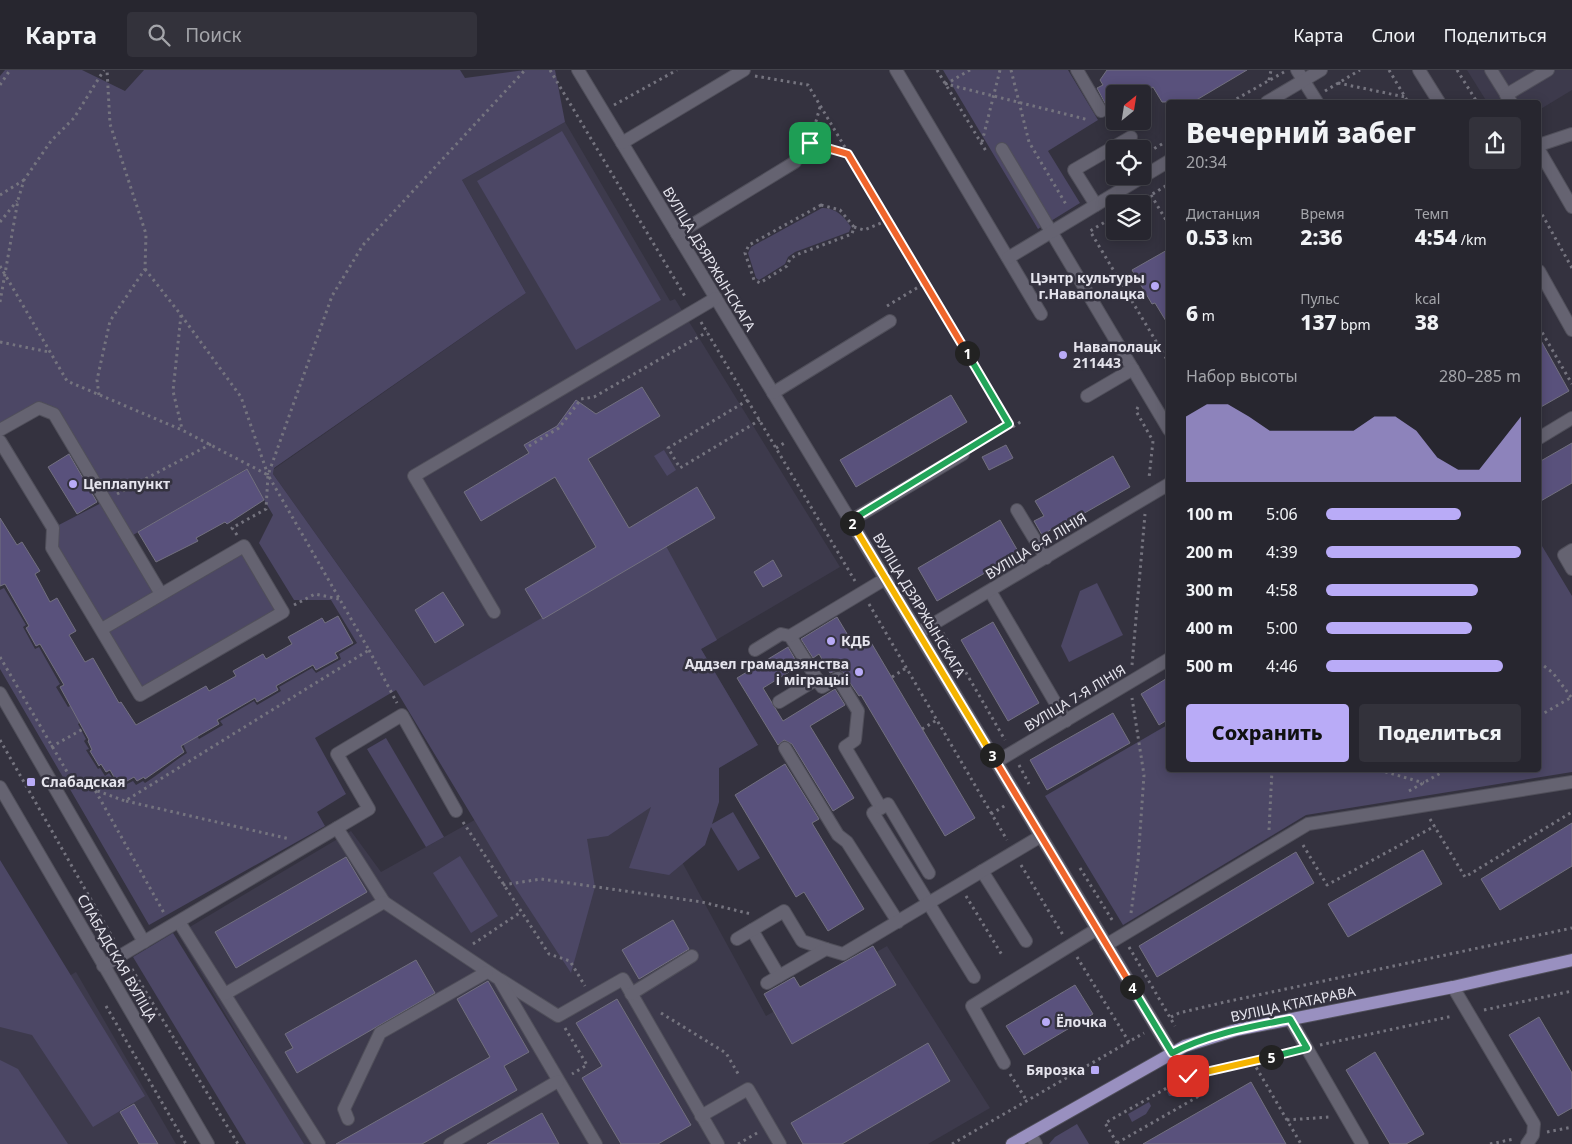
<!DOCTYPE html>
<html lang="ru">
<head>
<meta charset="utf-8">
<style>
	body { margin:0; font-family:"Noto Sans",sans-serif; background:#33323b; color:#f1f3f6; height:100vh; display:flex; flex-direction:column; font-size:19px; white-space:nowrap }
	* { box-sizing:border-box; margin:0 }
	p { font-size:16px; color:#a4a5aa }
	.icon { flex:none; width:28px; height:28px; fill:none; stroke:currentColor; stroke-width:2; stroke-linecap:round; stroke-linejoin:round }
	.map { position:relative; flex:1; overflow:hidden }
	.details { position:absolute; left:1166px; top:30px; width:375px; height:672px; display:flex; flex-direction:column; background:#27262f; border-radius:5px; box-shadow:0 2px 12px #0003,0 0 0 1px #43434b }
	.details>* { flex:none }
	.needle { width:32px; rotate:30deg }
	.buttons { position:absolute; left:1106px; top:15px; display:grid; gap:10px }
	.buttons a { display:grid; place-items:center; width:45px; height:45px; border-radius:5px; background:#27262f; box-shadow:0 2px 12px #0003,0 0 0 1px #43434b; font-size:25px }
	.pin { position:absolute; display:grid; place-items:center; width:42px; height:42px; color:#fff; margin:-21px; border-radius:10px; box-shadow:0 2px 8px #0006 }
	.km { position:absolute; width:25px; height:25px; margin:-12px; border-radius:50%; background:#222; color:#fff; font-size:14px; line-height:25px; text-align:center }
	.round { display:grid; place-items:center; flex:none; width:52px; height:52px; border-radius:5px; background:#33323b }
	.head { display:flex; align-items:center; justify-content:space-between; height:85px; padding:0 20px }
	h1 { font-size:28px; font-weight:800; line-height:38px }
	.figures { display:grid; grid-template-columns:repeat(3,1fr); gap:8px; height:85px; padding:5px 20px }
	.figures div { display:grid; align-content:center }
	.figures b { font-size:21px; font-weight:800 }
	.figures small { font-size:14px; font-weight:400 }
	.figures p { font-size:14px }
	.chart { height:140px; padding:10px 20px }
	.chart p { display:flex; justify-content:space-between }
	.chart svg { width:100%; height:90px; margin-top:5px; fill:#b9abf7; opacity:.7 }
	.primary-button { display:flex; gap:10px; margin-top:auto; padding:10px 20px }
	.primary-button a { flex:1; height:58px; border-radius:5px; background:#b9abf7; color:#111; font-size:20px; font-weight:800; line-height:58px; text-align:center }
	.primary-button a+a { background:#33323b; color:#f1f3f6 }
	ul { padding:0 20px; list-style:none; font-size:16px }
	li { display:grid; grid-template-columns:80px 60px 1fr; align-items:center; height:38px }
	li i { height:12px; border-radius:6px; background:#b9abf7 }
	header { display:flex; align-items:center; gap:30px; box-sizing:border-box; height:70px; padding:0 25px; background:#27262f; border-bottom:1px solid #43434b }
	header strong { font-size:24px }
	nav { display:flex; gap:28px; margin-inline-start:auto; font-size:18px }
	.search { width:350px; height:45px; background:#33323b; display:flex; align-items:center; gap:12px; box-sizing:border-box; padding:0 18px; border-radius:5px; color:#a4a5aa; font-size:19px }
	.map>svg:first-child { display:block }
	.built { fill:#3d3a4c }
	.green { fill:#4c4765 }
	.building { fill:#59517c; stroke:#72707f }
	.lines { fill:none; stroke-linecap:round; stroke-linejoin:round }
	.minor-casing { stroke:#504f5a; stroke-width:14 }
	.major-casing { stroke:#504f5a; stroke-width:14 }
	.path { stroke:#75747f; stroke-width:3; stroke-dasharray:2.5 4; stroke-linecap:butt }
	.minor { stroke:#656371; stroke-width:12 }
	.major { stroke:#9990c0; stroke-width:12 }
	.split-1-casing { stroke:#fff; stroke-width:10 }
	.split-2-casing { stroke:#fff; stroke-width:10 }
	.split-3-casing { stroke:#fff; stroke-width:10 }
	.split-4-casing { stroke:#fff; stroke-width:10 }
	.split-5-casing { stroke:#fff; stroke-width:10 }
	.split-6-casing { stroke:#fff; stroke-width:10 }
	.split-1 { stroke:#f0652b; stroke-width:6 }
	.split-2 { stroke:#22a559; stroke-width:6 }
	.split-3 { stroke:#f5b400; stroke-width:6 }
	.split-4 { stroke:#f0652b; stroke-width:6 }
	.split-5 { stroke:#22a559; stroke-width:6 }
	.split-6 { stroke:#f5b400; stroke-width:6 }
	.poi-dot { fill:#b9abf7; stroke:#34323f; stroke-width:2 }
	.labels { text-anchor:middle; stroke-width:5; stroke-linejoin:round; paint-order:stroke }
	.street-label { font-size:14px; fill:#e5e4ed; stroke:#34323f }
	.poi-label { font-size:14px; font-weight:bold; fill:#e5e4ed; stroke:#34323f; text-anchor:start }
</style>
</head>
<body>
<header>
<strong>Карта</strong>
<div class="search"><svg class="icon" aria-label="search" viewBox="0 0 24 24"><circle cx="10" cy="10" r="6"/><path d="M15 15l6 6"/></svg>Поиск</div>
<nav><a>Карта</a><a>Слои</a><a>Поделиться</a></nav>
</header>
<div class="map">
<svg width="1572" height="1074" viewBox="0 0 1572 1074">
	<rect width="100%" height="100%" fill="#34323f"/>
	<g class="built">
		<polygon points="1467,0 1572,0 1572,20 1539,40 1539,32 1487,32"/>
		<polygon points="565,52 670,231 675,229 840,497 701,579 758,675 652,737 766,946 887,876 990,1038 928,1074 302,1074 178,864 351,761 381,802 507,732 273,404 274,399 526,223 462,110"/>
		<polygon points="76,902 176,1074 0,1074 0,946"/>
	</g>
	<g class="green">
		<path d="M5 0H82L125 21 144 0H460L465 8 525 0H555L565 52 462 110 526 223 274 398 273 404 424 616 666 476 717 570 701 579 758 675 719 698V732L712 754 733 742 760 788 738 801 711 757 705 775 669 805 629 798 651 737 608 766 587 769 595 817 571 903 511 811 396 620 315 668 346 724 317 742 325 756 149 855 0 599V520L4 518 26 555 23 557 35 579 39 577 60 614 56 617 68 637 72 635 82 651 78 654 86 669 84 671 89 679 86 680 98 699 100 698 105 706 109 703 113 709 127 714 133 711 136 715 143 711 145 713C161 703 171 693 187 683L182 672 196 664 199 669 223 655 220 651 254 631 257 635 281 621 279 617 312 598 316 603 341 589 339 584 357 573 331 530H294L259 473 273 445 246 399 128 468 161 524 244 476 283 542 140 625 52 478 53 458 105 431 54 344 39 338 0 360V6Z"/>
		<polygon points="943,0 1068,0 1098,50 1048,81 1080,133 1038,159"/>
		<polygon points="562,61 661,230 576,280 477,111"/>
		<path d="M822 138C835 137 845 147 851 157L849 162 795 182 788 187 785 194 759 210 756 208 748 183 751 177Z"/>
		<polygon points="664,380 676,400 667,406 654,386"/>
		<polygon points="1539,471 1572,526 1572,702 1306,745 1123,855 1045,726 1169,654 1169,700 1539,700"/>
		<polygon points="1097,513 1123,565 1069,592 1061,576 1080,521"/>
		<polygon points="386,668 444,767 426,777 367,679"/>
		<polygon points="460,786 498,846 471,863 433,803"/>
		<polygon points="0,790 145,1026 93,1057 32,965 0,957"/>
		<polygon points="173,863 304,1074 246,1074 133,887"/>
		<polygon points="0,990 18,999 68,1074 0,1074"/>
		<polygon points="1189,1009 1194,1017 1180,1026 1169,1026 1167,1022"/>
		<polygon points="1149,1032 1151,1036 1146,1044 1132,1052 1128,1044"/>
		<polygon points="1077,1054 1089,1074 1049,1074 1055,1067"/>
	</g>
	<g class="building">
		<polygon points="1107,0 1247,0 1193,32 1162,32 1153,17 1142,24 1115,24 1115,52 1097,18 1103,15 1100,10"/>
		<polygon points="1169,179 1169,256 1155,233 1152,234 1132,200"/>
		<polygon points="1539,267 1569,321 1539,338"/>
		<polygon points="642,317 660,346 588,389 629,458 697,417 715,448 543,549 525,519 596,477 555,407 481,451 464,422 529,383 524,375 557,356 576,330 596,344"/>
		<polygon points="951,325 967,352 856,417 840,390"/>
		<polygon points="1572,373 1572,413 1539,432 1539,392"/>
		<polygon points="1006,375 1013,388 989,400 982,387"/>
		<polygon points="69,384 97,432 77,444 48,397"/>
		<polygon points="1113,386 1130,417 1053,461 1052,459 1042,465 1034,451 1044,446 1035,431"/>
		<polygon points="247,399 264,430 227,454 225,452 196,468 198,471 156,492 138,462"/>
		<polygon points="0,448 17,475 22,472 40,501 35,504 50,532 57,528 76,561 69,565 85,592 93,588 119,633 121,632 136,655 206,616 209,621 236,606 233,601 263,584 266,589 292,574 288,567 322,548 325,553 338,546 353,573 335,583 338,588 316,600 313,595 276,616 278,620 257,632 255,628 217,650 219,654 181,676 184,682 145,709 144,707 137,711 134,707 127,711 114,707 110,700 106,702 101,694 99,696 90,681 92,680 88,671 89,670 60,617 64,615 40,574 36,576 26,558 29,556 5,514 0,516"/>
		<polygon points="1000,450 1019,483 937,531 918,498"/>
		<polygon points="773,490 782,506 763,517 754,502"/>
		<polygon points="443,522 464,555 435,573 415,540"/>
		<polygon points="837,547 855,577 869,569 975,748 945,766 861,625 859,626 842,601 838,600 830,603 819,584 813,588 801,569"/>
		<polygon points="993,552 1039,633 1008,651 961,570"/>
		<polygon points="788,577 799,596 763,618 783,651 835,619 845,635 810,656 854,728 833,741 792,674 784,670 778,675 737,608"/>
		<polygon points="1169,607 1169,649 1159,655 1141,624"/>
		<polygon points="1113,643 1130,673 1047,720 1030,690"/>
		<polygon points="785,694 819,749 812,753 864,839 828,861 804,822 796,827 735,725"/>
		<polygon points="1572,753 1572,796 1500,840 1481,809"/>
		<polygon points="1423,780 1442,814 1348,867 1328,834"/>
		<polygon points="1296,782 1314,813 1157,907 1139,876"/>
		<polygon points="346,787 367,822 236,898 215,862"/>
		<polygon points="673,850 689,879 639,909 622,880"/>
		<polygon points="873,876 896,915 792,974 764,924 794,907 800,917"/>
		<polygon points="416,890 435,923 297,1003 285,982 293,978 285,964"/>
		<polygon points="488,911 529,982 504,996 517,1020 422,1074 336,1074 490,987 457,929"/>
		<polygon points="1075,915 1093,944 1024,985 1006,956"/>
		<polygon points="617,929 691,1055 658,1074 621,1074 582,1008 602,996 576,953"/>
		<polygon points="1539,947 1572,1003 1572,1038 1558,1046 1509,965"/>
		<polygon points="928,973 950,1011 842,1074 803,1074 791,1053"/>
		<polygon points="1375,982 1424,1064 1406,1074 1390,1074 1346,1000"/>
		<polygon points="1251,1012 1286,1074 1143,1074"/>
		<polygon points="134,1034 158,1074 139,1074 120,1042"/>
		<polygon points="542,1043 559,1074 487,1074"/>
	</g>
	<g class="lines">
		<defs>
			<g id="minor">
				<polyline points="578,0 1172,983"/>
				<polyline points="896,0 1041,244"/>
				<polyline points="1077,0 1101,41"/>
				<polyline points="1297,0 1317,32"/>
				<polyline points="1419,0 1439,32"/>
				<polyline points="1491,0 1511,32"/>
				<polyline points="1506,25 1548,0"/>
				<polyline points="1267,32 1321,0"/>
				<polyline points="622,73 744,0"/>
				<polyline points="1539,75 1572,64"/>
				<polyline points="1002,79 1169,360"/>
				<polyline points="1539,80 1572,137"/>
				<polyline points="1096,135 1074,100 1131,67"/>
				<polyline points="677,164 795,92"/>
				<polyline points="1008,188 1169,91"/>
				<polyline points="1539,201 1572,260"/>
				<polyline points="773,323 890,251"/>
				<polyline points="1087,326 1133,299"/>
				<polyline points="0,360 39,338 54,344 161,524"/>
				<polyline points="1539,368 1572,348"/>
				<polyline points="0,371 53,458 52,478 140,625 283,542 244,476 102,559"/>
				<polyline points="1017,440 1046,488"/>
				<polyline points="850,451 963,384"/>
				<polyline points="1572,480 1564,485 1572,499"/>
				<polyline points="990,521 1066,651"/>
				<polyline points="494,542 414,406 716,228"/>
				<polyline points="918,563 1169,414"/>
				<polyline points="790,566 822,617 838,608 858,641 855,670 845,677 881,738 873,743 974,907"/>
				<polyline points="755,580 781,564 790,566 885,509"/>
				<polyline points="0,623 144,872"/>
				<polyline points="779,632 817,609"/>
				<polyline points="785,678 838,765 847,772 898,852"/>
				<polyline points="996,692 1169,589"/>
				<polyline points="0,717 208,1074"/>
				<polyline points="881,738 888,734 929,803"/>
				<polyline points="337,758 384,832"/>
				<polyline points="982,801 1026,871"/>
				<polyline points="179,852 319,1074"/>
				<polyline points="752,860 779,906"/>
				<polyline points="737,869 784,841 802,871 826,879"/>
				<polyline points="1106,875 1308,754 1572,712"/>
				<polyline points="103,896 369,739 337,684 402,645 456,741"/>
				<polyline points="501,910 558,946 623,909 718,1074"/>
				<polyline points="767,913 826,879 843,884 1041,766"/>
				<polyline points="1453,917 1534,1054 1533,1065 1527,1074"/>
				<polyline points="225,924 384,832 499,909 596,1074"/>
				<polyline points="631,924 692,886"/>
				<polyline points="1290,949 1362,1074"/>
				<polyline points="1004,993 972,936 1097,859"/>
				<polyline points="701,1046 748,1019 780,1074"/>
				<polyline points="348,1049 344,1039 380,963 487,902"/>
				<polyline points="1030,1064 1036,1074"/>
				<polyline points="450,1074 558,1011"/>
			</g>
			<polyline id="major" points="1012,1074 1185,976 1236,960 1453,917 1572,890"/>
		</defs>
		<use href="#minor" class="minor-casing"/>
		<use href="#major" class="major-casing"/>
		<g class="path">
			<polyline points="550,0 686,228"/>
			<polyline points="937,0 986,81"/>
			<polyline points="970,0 946,14 1089,50"/>
			<polyline points="1011,0 1029,72 1067,136"/>
			<polyline points="1389,0 1408,32"/>
			<polyline points="1457,0 1477,32"/>
			<polyline points="755,6 808,15 1009,354 974,376"/>
			<polyline points="1269,10 1271,0"/>
			<polyline points="1338,13 1405,27"/>
			<polyline points="0,15 10,0"/>
			<polyline points="1325,21 1360,0"/>
			<polyline points="1231,32 1284,2"/>
			<polyline points="614,35 677,0"/>
			<polyline points="820,37 810,73 848,84"/>
			<polyline points="982,72 1000,0"/>
			<polyline points="800,79 810,73"/>
			<polyline points="1143,85 1169,70"/>
			<polyline points="0,125 24,110"/>
			<polyline points="1151,125 1169,155"/>
			<polyline points="1136,134 1169,114"/>
			<polygon points="821,135 840,140 854,157 852,164 796,185 790,189 787,196 760,213 754,210 745,183 749,175"/>
			<polyline points="1539,139 1572,198"/>
			<polyline points="1115,146 1090,161 1169,293"/>
			<polyline points="0,152 17,131"/>
			<polyline points="854,157 864,160 888,150"/>
			<polyline points="0,196 67,311 182,360 268,405 369,580 125,731 95,720"/>
			<polyline points="145,199 181,245 173,321 182,359"/>
			<polyline points="0,232 18,130 24,110 51,71 74,48 104,0"/>
			<polyline points="887,236 925,213"/>
			<polyline points="181,245 241,327 268,405"/>
			<polyline points="701,252 855,511"/>
			<polyline points="1539,257 1572,314"/>
			<polyline points="0,272 49,282"/>
			<polyline points="99,325 97,310 110,251 145,199 146,164 110,54 107,0"/>
			<polyline points="748,330 668,378 680,398 760,350"/>
			<polyline points="1138,337 1136,341 1153,371 1149,408"/>
			<polyline points="1009,354 1011,358 1022,351"/>
			<polyline points="529,376 559,358 581,329 594,327 707,262"/>
			<polyline points="776,378 786,372"/>
			<polyline points="117,424 211,374"/>
			<polyline points="237,465 232,458 266,439 268,405 332,226 363,175 525,0"/>
			<polyline points="869,534 1007,770"/>
			<polyline points="294,535 315,524 339,529"/>
			<polyline points="943,563 1005,670"/>
			<polyline points="369,580 397,633"/>
			<polyline points="0,587 73,712 95,720 164,843"/>
			<polyline points="1539,592 1553,603 1571,627"/>
			<polyline points="1132,595 1145,444"/>
			<polyline points="892,607 906,598"/>
			<polyline points="1539,646 1572,627"/>
			<polyline points="922,659 937,650"/>
			<polyline points="0,670 114,870"/>
			<polyline points="51,677 83,659"/>
			<polyline points="1019,695 1029,714"/>
			<polyline points="1379,700 1424,713"/>
			<polyline points="1409,721 1446,700"/>
			<polyline points="126,731 290,769"/>
			<polyline points="991,744 1006,735"/>
			<polyline points="1430,749 1465,807 1572,742"/>
			<polyline points="463,752 549,884 570,891 585,916"/>
			<polyline points="1269,760 1272,700"/>
			<polyline points="1303,775 1327,815 1435,756"/>
			<polyline points="1021,795 1063,865"/>
			<polyline points="1080,798 1114,853"/>
			<polyline points="503,815 541,809 702,832 751,844"/>
			<polyline points="966,826 1002,885"/>
			<polyline points="1131,843 1138,791 1144,705 1132,628"/>
			<polyline points="473,874 521,842"/>
			<polyline points="1129,877 1175,956"/>
			<polyline points="1077,887 1129,972"/>
			<polyline points="132,899 238,1074"/>
			<polyline points="106,936 186,1074"/>
			<polyline points="1484,940 1572,921"/>
			<polyline points="661,943 726,983 740,1007"/>
			<polyline points="1171,947 1179,943 1225,932 1572,858"/>
			<polyline points="565,958 587,995 572,1004"/>
			<polyline points="1320,975 1453,946"/>
			<polyline points="1253,992 1301,1074"/>
			<polyline points="1010,1004 1027,1031"/>
			<polyline points="1287,1050 1329,1047"/>
			<polyline points="1547,1062 1572,1057"/>
			<polyline points="1117,1073 1105,1053 1188,1006 1198,1004 1191,989"/>
			<polyline points="1117,1073 1199,1026 1198,1004 1292,982"/>
			<polyline points="738,1074 757,1063"/>
			<polyline points="952,1074 1144,963"/>
			<polyline points="1490,1074 1514,1069"/>
		</g>
		<use href="#minor" class="minor"/>
		<use href="#major" class="major"/>
	</g>
	<g class="lines">
		<defs>
			<polyline id="split-1" points="810,73 848,84 967,283"/>
			<polyline id="split-2" points="852,453 850,451 1009,354 967,283"/>
			<polyline id="split-3" points="852,453 992,685"/>
			<polyline id="split-4" points="992,685 1132,917"/>
			<path id="split-5" d="M1132 917 1172 983C1208 964 1250 957 1290 949L1307 978 1271 987"/>
			<polyline id="split-6" points="1188,1006 1271,987"/>
		</defs>
		<use href="#split-1" class="split-1-casing"/>
		<use href="#split-2" class="split-2-casing"/>
		<use href="#split-3" class="split-3-casing"/>
		<use href="#split-4" class="split-4-casing"/>
		<use href="#split-5" class="split-5-casing"/>
		<use href="#split-6" class="split-6-casing"/>
		<use href="#split-1" class="split-1"/>
		<use href="#split-2" class="split-2"/>
		<use href="#split-3" class="split-3"/>
		<use href="#split-4" class="split-4"/>
		<use href="#split-5" class="split-5"/>
		<use href="#split-6" class="split-6"/>
	</g>
	<g class="poi-dot">
		<circle cx="1155" cy="216" r="5"/>
		<circle cx="1063" cy="285" r="5"/>
		<circle cx="73" cy="414" r="5"/>
		<circle cx="831" cy="571" r="5"/>
		<circle cx="859" cy="602" r="5"/>
		<rect x="26" y="707" width="10" height="10" rx="2.5"/>
		<circle cx="1046" cy="952" r="5"/>
		<rect x="1090" y="995" width="10" height="10" rx="2.5"/>
	</g>
	<g class="labels">
		<g class="street-label">
			<text transform="translate(709 189) rotate(59)" y="5">ВУЛІЦА ДЗЯРЖЫНСКАГА</text>
			<text transform="translate(1036 476) rotate(-31)" y="5">ВУЛІЦА 6-Я ЛІНІЯ</text>
			<text transform="translate(919 535) rotate(59)" y="5">ВУЛІЦА ДЗЯРЖЫНСКАГА</text>
			<text transform="translate(1075 628) rotate(-31)" y="5">ВУЛІЦА 7-Я ЛІНІЯ</text>
			<text transform="translate(117 888) rotate(60)" y="5">СЛАБАДСКАЯ ВУЛІЦА</text>
			<text transform="translate(1293 934) rotate(-12)" y="5">ВУЛІЦА КТАТАРАВА</text>
		</g>
		<g class="poi-label">
			<text x="1145" y="213" text-anchor="end">Цэнтр культуры<tspan x="1145" dy="16">г.Наваполацка</tspan></text>
			<text x="1073" y="282">Наваполацк<tspan x="1073" dy="16">211443</tspan></text>
			<text x="83" y="419">Цеплапункт</text>
			<text x="841" y="576">КДБ</text>
			<text x="849" y="599" text-anchor="end">Аддзел грамадзянства<tspan x="849" dy="16">і міграцыі</tspan></text>
			<text x="41" y="717">Слабадская</text>
			<text x="1056" y="957">Ёлочка</text>
			<text x="1085" y="1005" text-anchor="end">Бярозка</text>
		</g>
	</g>
</svg>
<div class="buttons">
<a><svg class="needle" viewBox="-14 -14 28 28"><path d="M0-13l5 13h-10z" fill="#e53935"/><path d="M0 13l5-13h-10z" fill="#a4a5aa"/></svg></a>
<a><svg class="icon" aria-label="locate" viewBox="0 0 24 24"><circle cx="12" cy="12" r="6"/><path d="M12 2v4M12 18v4M2 12h4M18 12h4"/></svg></a>
<a><svg class="icon" aria-label="layers" viewBox="0 0 24 24"><path d="M12 4l9 5-9 5-9-5zM3 14l9 5 9-5"/></svg></a>
</div>
<div class="pin" style="left:810px;top:73px;background:#1e9e55"><svg class="icon" aria-label="arrive" viewBox="0 0 24 24"><path d="M6 21V4h12l-3 4 3 4H6"/></svg></div>
<div class="pin" style="left:1188px;top:1006px;background:#d93025"><svg class="icon" aria-label="check" viewBox="0 0 24 24"><path d="M5 12l5 5 9-10"/></svg></div>
<b class="km" style="left:967px;top:283px">1</b>
<b class="km" style="left:852px;top:453px">2</b>
<b class="km" style="left:992px;top:685px">3</b>
<b class="km" style="left:1132px;top:917px">4</b>
<b class="km" style="left:1271px;top:987px">5</b>
<section class="details">
<div class="head"><div><h1>Вечерний забег</h1><p>20:34</p></div><a class="round"><svg class="icon" aria-label="share" viewBox="0 0 24 24"><path d="M12 15V3M7 8l5-5 5 5M5 13v7h14v-7"/></svg></a></div>
<div class="figures">
<div><p>Дистанция</p><b>0.53<small> km</small></b></div>
<div><p>Время</p><b>2:36</b></div>
<div><p>Темп</p><b>4:54<small> /km</small></b></div>
</div>
<div class="figures">
<div><b>6<small> m</small></b></div>
<div><p>Пульс</p><b>137<small> bpm</small></b></div>
<div><p>kcal</p><b>38</b></div>
</div>
<div class="chart"><p><span>Набор высоты</span>280–285 m</p>
<svg viewBox="0 0 160 44" preserveAspectRatio="none"><path d="M0 44V12L10 6L20 6L30 12L40 19L50 19L60 19L70 19L80 19L90 12L100 12L110 19L120 32L130 38L140 38L150 25L160 12V44z"/></svg>
</div>
<ul>
<li><b>100 m</b>5:06<i style="width:69%"></i></li>
<li><b>200 m</b>4:39<i style="width:100%"></i></li>
<li><b>300 m</b>4:58<i style="width:78%"></i></li>
<li><b>400 m</b>5:00<i style="width:75%"></i></li>
<li><b>500 m</b>4:46<i style="width:91%"></i></li>
</ul>
<div class="primary-button"><a>Сохранить</a><a>Поделиться</a></div>
</section>
</div>
</body>
</html>
